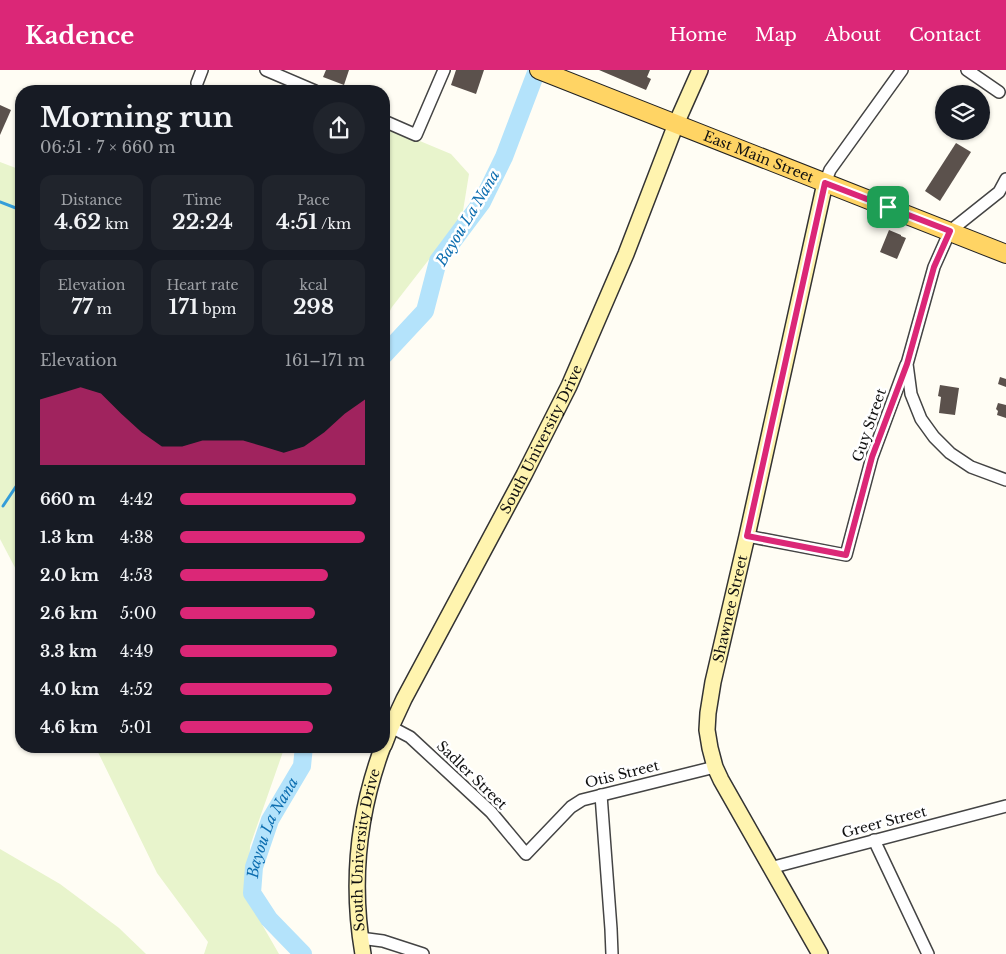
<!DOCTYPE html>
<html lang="en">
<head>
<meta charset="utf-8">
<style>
	body { margin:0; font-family:"Libre Baskerville",serif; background:#20242c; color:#f1f3f6; height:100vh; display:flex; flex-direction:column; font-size:19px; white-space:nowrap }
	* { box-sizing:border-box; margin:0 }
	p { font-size:16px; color:#9ea1a6 }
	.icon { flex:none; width:28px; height:28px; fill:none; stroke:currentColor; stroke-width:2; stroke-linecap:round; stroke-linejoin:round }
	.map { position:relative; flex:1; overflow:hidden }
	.side { position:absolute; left:15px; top:15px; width:375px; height:668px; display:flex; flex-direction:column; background:#171b24; border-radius:20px; box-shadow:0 1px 4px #0004 }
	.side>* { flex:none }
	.tools { position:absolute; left:935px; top:15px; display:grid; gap:10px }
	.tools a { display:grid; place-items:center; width:55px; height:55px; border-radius:50%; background:#171b24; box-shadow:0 1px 4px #0004; font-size:25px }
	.pin { position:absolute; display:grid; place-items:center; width:42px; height:42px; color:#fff; margin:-21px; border-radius:10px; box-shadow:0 2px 8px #0006 }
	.round { display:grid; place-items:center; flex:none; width:52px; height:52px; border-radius:26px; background:#20242c }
	.summary { display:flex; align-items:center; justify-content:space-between; height:85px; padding:0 25px }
	h1 { font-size:28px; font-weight:700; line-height:38px }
	.figures { display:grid; grid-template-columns:repeat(3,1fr); gap:8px; height:85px; padding:5px 25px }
	.figures div { display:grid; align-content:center; border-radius:12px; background:#20242c; text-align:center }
	.figures b { font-size:21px; font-weight:700 }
	.figures small { font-size:14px; font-weight:400 }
	.figures p { font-size:14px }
	.chart { height:140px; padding:10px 25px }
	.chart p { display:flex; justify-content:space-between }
	.chart svg { width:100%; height:90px; margin-top:5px; fill:#db2777; opacity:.7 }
	ul { padding:0 25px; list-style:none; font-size:16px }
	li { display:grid; grid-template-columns:80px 60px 1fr; align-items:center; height:38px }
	li i { height:12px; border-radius:6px; background:#db2777 }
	header { display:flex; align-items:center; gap:30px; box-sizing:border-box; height:70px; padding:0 25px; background:#db2777; color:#fff }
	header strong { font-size:24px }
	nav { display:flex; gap:28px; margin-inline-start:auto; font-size:18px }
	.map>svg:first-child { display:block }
	.pitch { fill:#e8f4cc }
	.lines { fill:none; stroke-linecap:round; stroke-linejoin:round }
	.stream { stroke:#349dd9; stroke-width:3 }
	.river { stroke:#b4e3fb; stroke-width:18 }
	.building { fill:#5b514c }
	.street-casing { stroke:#444; stroke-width:14 }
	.secondary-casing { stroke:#333; stroke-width:18 }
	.primary-casing { stroke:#222; stroke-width:20 }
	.street { stroke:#fff; stroke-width:11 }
	.secondary { stroke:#fff4af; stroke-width:15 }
	.primary { stroke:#ffd464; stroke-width:18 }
	.route-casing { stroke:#fff; stroke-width:10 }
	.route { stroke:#db2777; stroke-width:6 }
	.labels { text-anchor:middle; stroke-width:5; stroke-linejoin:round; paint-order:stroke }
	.street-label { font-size:14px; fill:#111; stroke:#fff }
	.water-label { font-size:15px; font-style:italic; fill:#0d6eb0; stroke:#fff }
</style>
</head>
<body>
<header>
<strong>Kadence</strong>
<nav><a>Home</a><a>Map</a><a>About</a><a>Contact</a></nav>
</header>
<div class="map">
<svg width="1006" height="884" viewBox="0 0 1006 884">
	<rect width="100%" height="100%" fill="#fffdf4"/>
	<g class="pitch">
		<polygon points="384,56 451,84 469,104 462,147 392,237 384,252"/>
		<polygon points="0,92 21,100 21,509 0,469"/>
		<polygon points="95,676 285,676 250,776 248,830 279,884 204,884 208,872 157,803"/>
		<polygon points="0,779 60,814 119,858 146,884 0,884"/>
	</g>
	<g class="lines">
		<g class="stream">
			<polyline points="0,132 21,140"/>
			<polyline points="3,436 21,409"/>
		</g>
		<g class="river">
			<polyline points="384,285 425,241 438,191 482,132 504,87 537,0"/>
			<path id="s1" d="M303 884 269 849 252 823 254 797 270 750 302 696 304 676"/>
		</g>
	</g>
	<g class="building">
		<polygon points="326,0 349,0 344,15 323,7"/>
		<polygon points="456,0 484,0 476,24 451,15"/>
		<polygon points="599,0 650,0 647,7 651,9 646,20"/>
		<polygon points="0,35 11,40 0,65"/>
		<polygon points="956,73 971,82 940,131 925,121"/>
		<polygon points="889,160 901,165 901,166 906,168 897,189 880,182"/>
		<polygon points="1000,307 1006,309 1006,317 998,314"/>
		<polygon points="940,315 959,318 955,345 939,343 941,327 938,326"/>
		<polygon points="998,333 1006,335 1006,348 997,345 998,341 996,339"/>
	</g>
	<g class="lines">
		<defs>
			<g id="street">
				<polyline points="266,0 315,21"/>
				<polyline points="967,0 999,22"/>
				<polyline points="197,13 202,0"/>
				<polyline points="384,51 416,65 444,0"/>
				<polyline points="1006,109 999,122 950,161 934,197 907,294 911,324 921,349 934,367 950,383 971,397 1006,410"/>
				<polyline points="825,113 830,100 902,0"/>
				<polyline points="747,466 846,485 872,387 906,295"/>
				<polyline points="391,657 410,667 491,742 526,784 571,737 582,730 715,697"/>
				<polyline points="601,725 611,859 612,884"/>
				<polyline points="874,770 928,884"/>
				<polyline points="770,798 1006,736"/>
				<polyline points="360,868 383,871 423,884"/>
			</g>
			<g id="secondary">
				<path id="s2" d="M384 675 391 657 404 629 524 405 569 316 626 184 676 54 700 0"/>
				<path id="s3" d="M363 884C351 814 358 743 383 676"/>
				<path id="s4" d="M820 884 721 710 715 697 710 678 707 660 708 643 713 612 747 466 825 113"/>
			</g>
			<g id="primary">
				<path id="s5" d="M539 0 1006 184"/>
			</g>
		</defs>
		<use href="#street" class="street-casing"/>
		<use href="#secondary" class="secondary-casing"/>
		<use href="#primary" class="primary-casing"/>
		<use href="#street" class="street"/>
		<use href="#secondary" class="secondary"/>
		<use href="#primary" class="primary"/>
	</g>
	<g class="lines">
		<defs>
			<polygon id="route" points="825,113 950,161 934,197 907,294 872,387 846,485 747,466"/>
		</defs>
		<use href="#route" class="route-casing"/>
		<use href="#route" class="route"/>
	</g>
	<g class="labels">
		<g class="street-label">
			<text dy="5" stroke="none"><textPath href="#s5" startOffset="236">East Main Street</textPath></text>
			<text transform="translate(869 355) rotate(-71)" y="5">Guy Street</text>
			<text dy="5" stroke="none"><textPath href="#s2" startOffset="344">South University Drive</textPath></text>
			<text dy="5" stroke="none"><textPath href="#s4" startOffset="376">Shawnee Street</textPath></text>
			<text transform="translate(622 704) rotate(-14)" y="5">Otis Street</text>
			<text transform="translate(472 705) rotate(44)" y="5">Sadler Street</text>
			<text transform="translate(884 752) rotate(-15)" y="5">Greer Street</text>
			<text dy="5" stroke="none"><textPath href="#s3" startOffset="105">South University Drive</textPath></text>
		</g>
		<g class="water-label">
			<text transform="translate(468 148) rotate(-59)" y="5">Bayou La Nana</text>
			<text dy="5" stroke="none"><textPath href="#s1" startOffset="149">Bayou La Nana</textPath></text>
		</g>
	</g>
</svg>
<div class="tools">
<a><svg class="icon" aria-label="layers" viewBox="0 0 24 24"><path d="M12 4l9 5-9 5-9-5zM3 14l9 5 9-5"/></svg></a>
</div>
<div class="pin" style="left:888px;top:137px;background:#1e9e55"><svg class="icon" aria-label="arrive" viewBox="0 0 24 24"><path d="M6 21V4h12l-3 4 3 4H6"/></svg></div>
<section class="side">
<div class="summary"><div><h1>Morning run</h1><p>06:51 · 7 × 660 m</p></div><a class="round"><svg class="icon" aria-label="share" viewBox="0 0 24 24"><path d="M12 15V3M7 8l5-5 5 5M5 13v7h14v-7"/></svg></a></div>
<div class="figures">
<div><p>Distance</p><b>4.62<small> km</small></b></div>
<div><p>Time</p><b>22:24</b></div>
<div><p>Pace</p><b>4:51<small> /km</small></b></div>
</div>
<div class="figures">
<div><p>Elevation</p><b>77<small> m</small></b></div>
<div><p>Heart rate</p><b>171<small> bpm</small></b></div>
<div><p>kcal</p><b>298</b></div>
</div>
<div class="chart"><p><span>Elevation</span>161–171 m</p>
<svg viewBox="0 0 160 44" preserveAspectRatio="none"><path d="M0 44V12L10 9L20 6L30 9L40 19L50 28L60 35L70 35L80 32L90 32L100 32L110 35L120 38L130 35L140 28L150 19L160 12V44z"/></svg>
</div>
<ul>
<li><b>660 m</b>4:42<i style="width:95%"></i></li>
<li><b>1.3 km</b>4:38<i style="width:100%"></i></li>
<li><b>2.0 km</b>4:53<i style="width:80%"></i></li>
<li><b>2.6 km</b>5:00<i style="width:73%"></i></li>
<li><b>3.3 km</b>4:49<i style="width:85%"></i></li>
<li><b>4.0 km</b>4:52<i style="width:82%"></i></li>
<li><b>4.6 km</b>5:01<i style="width:72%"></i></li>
</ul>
</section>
</div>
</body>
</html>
